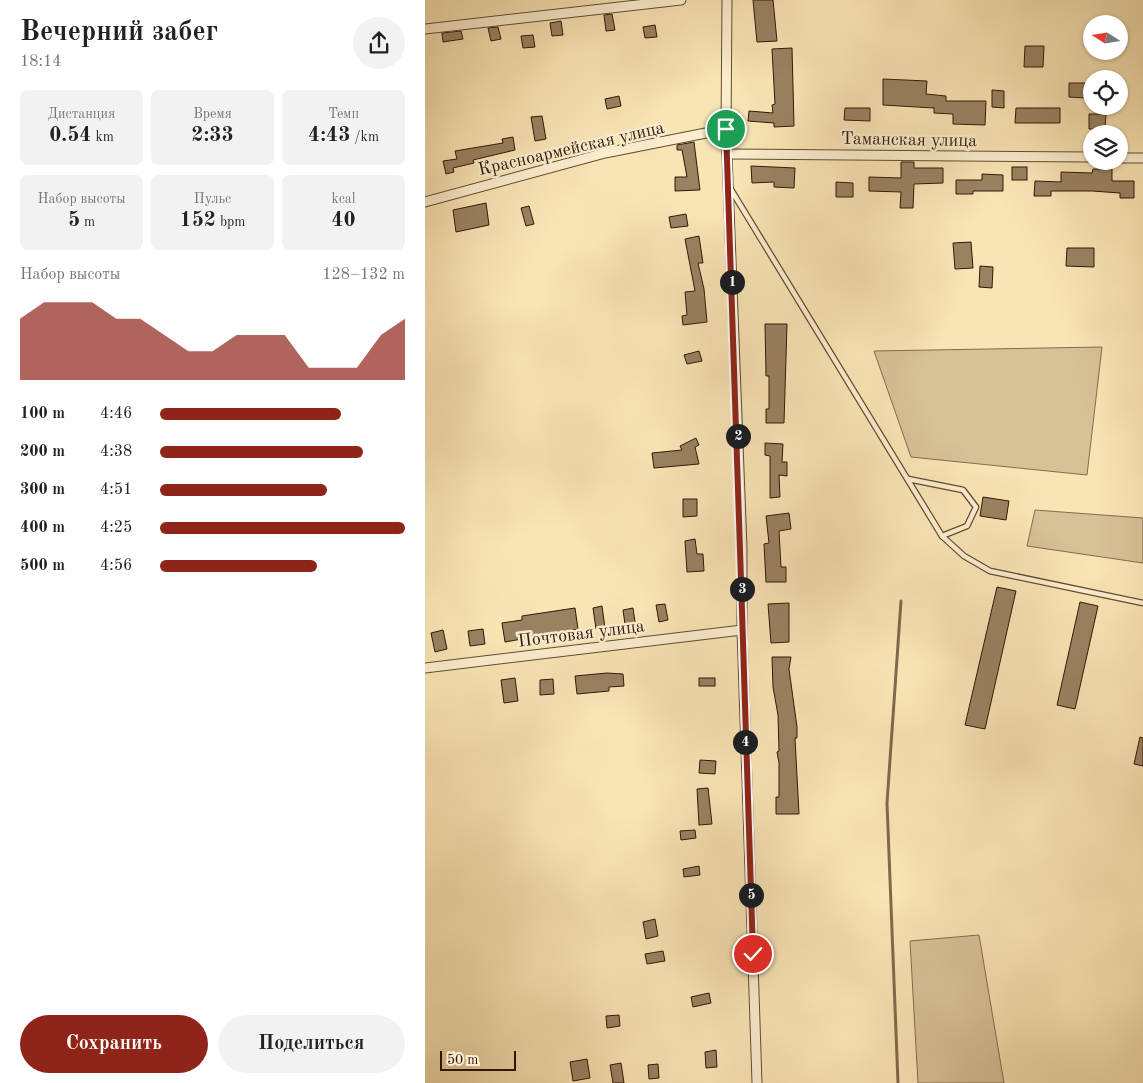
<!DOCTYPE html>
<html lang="ru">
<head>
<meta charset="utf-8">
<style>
	body { margin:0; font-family:"Old Standard TT",serif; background:#f2f2f2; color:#222; height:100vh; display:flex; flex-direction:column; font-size:19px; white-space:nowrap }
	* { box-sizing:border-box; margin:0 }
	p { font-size:16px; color:#767676 }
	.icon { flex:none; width:28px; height:28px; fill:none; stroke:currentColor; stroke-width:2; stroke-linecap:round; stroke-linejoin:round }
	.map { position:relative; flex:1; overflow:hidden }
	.sheet { display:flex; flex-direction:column; background:#fff; width:425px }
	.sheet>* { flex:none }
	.needle { width:32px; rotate:282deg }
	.fabs { position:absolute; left:658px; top:15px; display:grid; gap:10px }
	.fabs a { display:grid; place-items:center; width:45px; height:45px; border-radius:50%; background:#fff; box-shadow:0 1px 4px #0004; font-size:25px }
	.scale { position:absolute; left:15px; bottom:12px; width:76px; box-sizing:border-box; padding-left:5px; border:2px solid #301809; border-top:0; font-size:14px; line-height:18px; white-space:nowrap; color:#301809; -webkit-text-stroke:4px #fbedce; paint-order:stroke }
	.pin { position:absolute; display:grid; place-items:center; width:42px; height:42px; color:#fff; margin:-21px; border:2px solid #fff; border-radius:50%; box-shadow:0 1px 5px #0007 }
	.km { position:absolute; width:25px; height:25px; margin:-12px; border-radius:50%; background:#222; color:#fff; font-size:14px; line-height:25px; text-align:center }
	.round { display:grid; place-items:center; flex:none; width:52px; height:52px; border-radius:26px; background:#f2f2f2 }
	.head { display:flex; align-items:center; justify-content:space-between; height:85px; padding:0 20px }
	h1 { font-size:28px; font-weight:800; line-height:38px }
	.stats { display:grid; grid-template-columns:repeat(3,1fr); gap:8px; height:85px; padding:5px 20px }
	.stats div { display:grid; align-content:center; border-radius:8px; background:#f2f2f2; text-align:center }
	.stats b { font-size:21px; font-weight:800 }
	.stats small { font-size:14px; font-weight:400 }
	.stats p { font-size:14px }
	.chart { height:140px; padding:10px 20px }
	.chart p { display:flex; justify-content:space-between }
	.chart svg { width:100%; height:90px; margin-top:5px; fill:#8f2418; opacity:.7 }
	.primary-button { display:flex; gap:10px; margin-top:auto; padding:10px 20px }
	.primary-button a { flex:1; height:58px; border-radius:30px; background:#8f2418; color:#fff; font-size:20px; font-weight:800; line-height:58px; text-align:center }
	.primary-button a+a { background:#f2f2f2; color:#222 }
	ul { padding:0 20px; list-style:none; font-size:16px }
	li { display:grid; grid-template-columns:80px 60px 1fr; align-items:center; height:38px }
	li i { height:12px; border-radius:6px; background:#8f2418 }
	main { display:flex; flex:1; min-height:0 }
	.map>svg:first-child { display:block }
	.green { fill:#d7c197; stroke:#846c50 }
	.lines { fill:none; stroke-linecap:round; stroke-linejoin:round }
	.stream { stroke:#80694d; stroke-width:3 }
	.building { fill:#998262; stroke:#301809 }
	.lane-casing { stroke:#624b34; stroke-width:7 }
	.street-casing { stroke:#624b34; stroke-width:11 }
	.lane { stroke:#fbedce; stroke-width:4.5 }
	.street { stroke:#fbedce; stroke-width:9 }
	.route-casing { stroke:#fff; stroke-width:10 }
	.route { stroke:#8f2418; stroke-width:6 }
	.labels { text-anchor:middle; stroke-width:5; stroke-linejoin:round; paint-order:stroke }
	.street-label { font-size:18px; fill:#301809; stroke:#fbedce }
</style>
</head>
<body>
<main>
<section class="sheet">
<div class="head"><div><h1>Вечерний забег</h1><p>18:14</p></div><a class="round"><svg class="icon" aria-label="share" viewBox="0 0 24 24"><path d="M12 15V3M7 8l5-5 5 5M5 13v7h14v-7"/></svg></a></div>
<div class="stats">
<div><p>Дистанция</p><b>0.54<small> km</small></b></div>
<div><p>Время</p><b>2:33</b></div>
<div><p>Темп</p><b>4:43<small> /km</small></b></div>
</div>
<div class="stats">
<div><p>Набор высоты</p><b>5<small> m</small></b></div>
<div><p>Пульс</p><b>152<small> bpm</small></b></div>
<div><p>kcal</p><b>40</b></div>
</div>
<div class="chart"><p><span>Набор высоты</span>128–132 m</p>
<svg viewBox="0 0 160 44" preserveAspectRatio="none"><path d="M0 44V14L10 6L20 6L30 6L40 14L50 14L60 22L70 30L80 30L90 22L100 22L110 22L120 38L130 38L140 38L150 22L160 14V44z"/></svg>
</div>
<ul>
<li><b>100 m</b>4:46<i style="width:74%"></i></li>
<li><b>200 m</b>4:38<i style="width:83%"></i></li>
<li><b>300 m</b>4:51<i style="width:68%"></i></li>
<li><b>400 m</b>4:25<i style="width:100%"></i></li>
<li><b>500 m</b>4:56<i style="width:64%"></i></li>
</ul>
<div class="primary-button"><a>Сохранить</a><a>Поделиться</a></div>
</section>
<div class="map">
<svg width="718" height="1083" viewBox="0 0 718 1083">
	<rect width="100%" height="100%" fill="#f9e4b4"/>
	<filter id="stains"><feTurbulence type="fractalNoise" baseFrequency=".004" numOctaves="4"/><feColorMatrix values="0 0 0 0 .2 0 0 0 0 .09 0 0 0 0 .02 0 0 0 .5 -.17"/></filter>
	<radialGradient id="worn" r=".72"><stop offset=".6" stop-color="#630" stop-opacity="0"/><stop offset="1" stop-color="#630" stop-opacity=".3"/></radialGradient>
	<g class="green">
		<polygon points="677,347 662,475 486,457 449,351"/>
		<polygon points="610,510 718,518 718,563 602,546"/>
		<polygon points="554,935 579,1083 493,1083 485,941"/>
	</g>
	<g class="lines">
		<polyline class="stream" points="473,1083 462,803 476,601"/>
	</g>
	<g class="building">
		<polygon points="328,0 348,0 352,41 332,42"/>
		<polygon points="187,14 190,30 181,31 179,15"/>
		<polygon points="136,21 138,35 127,36 125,23"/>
		<polygon points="230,25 232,37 220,38 218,27"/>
		<polygon points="73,27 76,39 66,41 63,28"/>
		<polygon points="36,31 38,39 18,42 17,33"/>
		<polygon points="108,35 110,47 98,48 96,36"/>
		<polygon points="600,46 619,46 618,67 599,67"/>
		<polygon points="367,48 369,126 349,127 349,123 323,121 324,111 348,113 347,105 350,104 347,49"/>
		<polygon points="458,79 502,81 501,94 521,96 521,101 561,101 560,125 528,124 528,114 509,113 509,108 458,105"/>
		<polygon points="644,83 661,83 660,98 644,97"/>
		<polygon points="567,90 579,91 579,108 567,107"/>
		<polygon points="194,96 196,106 182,109 180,99"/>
		<polygon points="420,108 445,108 445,121 419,120"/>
		<polygon points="591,108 635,108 635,123 590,123"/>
		<polygon points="664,114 681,114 680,129 664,129"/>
		<polygon points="117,116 121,139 110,141 106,117"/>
		<polygon points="88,137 90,150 48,160 49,163 28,168 29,172 21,174 18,161 32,159 30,151 78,143 77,139"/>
		<polygon points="269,142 275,190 250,191 250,177 262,177 257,150 252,150 252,145"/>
		<polygon points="476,162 489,162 489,168 518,168 518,183 489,184 488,208 475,208 476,192 444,191 444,177 476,178"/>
		<polygon points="326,166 370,168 369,188 349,187 349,182 327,183"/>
		<rect x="587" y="167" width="15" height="13"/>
		<polygon points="668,169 687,169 687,181 709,181 709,198 695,198 695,193 667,191 626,191 626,196 609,196 610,181 636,182 636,172 667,173"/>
		<polygon points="557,174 578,175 578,191 548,191 548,194 531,194 531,180 557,180"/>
		<polygon points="411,182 428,183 428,197 411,197"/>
		<polygon points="61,203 64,225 31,232 28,210"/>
		<polygon points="104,206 109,224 101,226 96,208"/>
		<polygon points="261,214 263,226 246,228 244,217"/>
		<polygon points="274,236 278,263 273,263 279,289 282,322 258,325 257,316 262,315 260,292 270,291 260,239"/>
		<polygon points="546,242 548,268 530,269 528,243"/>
		<polygon points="642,248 669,248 669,267 641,266"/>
		<polygon points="555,266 568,267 567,288 554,287"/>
		<polygon points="340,324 362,324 359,423 341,423 341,409 344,409 344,376 341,376"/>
		<polygon points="274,351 277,361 262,364 259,355"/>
		<polygon points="271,438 274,445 270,447 274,464 229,468 227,453 257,450 255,446"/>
		<polygon points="340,443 358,444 357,462 362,462 362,476 354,475 355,497 345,498 345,456 340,455"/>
		<polygon points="558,497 584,501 581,520 555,516"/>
		<polygon points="258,499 272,499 272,516 258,517"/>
		<polygon points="364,513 366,529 354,531 356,567 361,567 361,582 341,582 339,544 344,543 341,516"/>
		<polygon points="270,539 272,554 278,554 279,571 262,572 260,541"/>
		<polygon points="572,587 591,591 560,729 540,725"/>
		<polygon points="655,602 673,606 650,709 632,705"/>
		<polygon points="364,603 364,642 346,643 343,604"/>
		<polygon points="240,604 243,620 234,622 231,605"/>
		<polygon points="177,606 180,628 171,629 168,608"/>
		<polygon points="150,608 153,629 80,642 77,623 97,620 97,616"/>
		<polygon points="208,608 211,629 201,631 198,610"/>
		<polygon points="58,629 60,644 45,646 43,631"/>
		<polygon points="18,630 22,649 10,652 6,633"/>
		<polygon points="347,657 366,657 364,669 372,727 372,738 370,738 374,814 351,814 351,797 354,797 354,763 352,752 354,751 353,715 348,687"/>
		<polygon points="182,673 198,674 199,686 184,687 184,691 152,694 150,676"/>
		<polygon points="90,678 93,701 79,703 76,680"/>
		<rect x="274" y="678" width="16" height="8"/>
		<polygon points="128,679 129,694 115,695 115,680"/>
		<polygon points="715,737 718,738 718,766 709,764"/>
		<polygon points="275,760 291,761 290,774 274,773"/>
		<polygon points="283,788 287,824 274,825 272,789"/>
		<polygon points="270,830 271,838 256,840 255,831"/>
		<polygon points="274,866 275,875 259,877 258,869"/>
		<polygon points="230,919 233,936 221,939 218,922"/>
		<polygon points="238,951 240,961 222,964 220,954"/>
		<polygon points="284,993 286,1003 268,1007 266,997"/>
		<polygon points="194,1015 195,1026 182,1028 181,1016"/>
		<polygon points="291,1050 292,1067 281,1068 280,1052"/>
		<polygon points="162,1059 165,1078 148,1081 145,1062"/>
		<polygon points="196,1063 199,1083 188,1083 185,1065"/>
		<polygon points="233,1064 234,1078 224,1079 223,1065"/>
	</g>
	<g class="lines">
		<defs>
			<g id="lane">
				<polyline points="305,188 517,536 539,556 565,571 718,603"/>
				<polyline points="483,479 538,490 551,507 542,526 517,536"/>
			</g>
			<g id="street">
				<polyline points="302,0 301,129 317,548 317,630 332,1083"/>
				<polyline points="0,29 256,0"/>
				<polyline points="302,154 666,157"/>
				<polyline points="694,158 718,158"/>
				<polyline points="0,202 180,153 301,129"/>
				<polyline points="0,668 317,630"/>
			</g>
		</defs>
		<use href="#lane" class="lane-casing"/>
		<use href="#street" class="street-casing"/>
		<use href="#lane" class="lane"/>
		<use href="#street" class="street"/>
	</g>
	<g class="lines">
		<defs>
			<path id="route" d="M301 129C312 404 318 679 328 954"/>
		</defs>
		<use href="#route" class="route-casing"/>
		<use href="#route" class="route"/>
	</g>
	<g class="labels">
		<g class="street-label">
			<text transform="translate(484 139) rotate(1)" y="6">Таманская улица</text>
			<text transform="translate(146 148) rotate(-13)" y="6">Красноармейская улица</text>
			<text transform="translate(156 633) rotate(-7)" y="6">Почтовая улица</text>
		</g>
	</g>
	<rect width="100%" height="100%" filter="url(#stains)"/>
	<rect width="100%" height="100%" fill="url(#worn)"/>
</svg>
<div class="fabs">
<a><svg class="needle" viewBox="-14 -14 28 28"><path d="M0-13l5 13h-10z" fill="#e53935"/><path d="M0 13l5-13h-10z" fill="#767676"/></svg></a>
<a><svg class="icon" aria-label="locate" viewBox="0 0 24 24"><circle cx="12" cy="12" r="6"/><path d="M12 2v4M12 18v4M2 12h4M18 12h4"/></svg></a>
<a><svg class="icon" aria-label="layers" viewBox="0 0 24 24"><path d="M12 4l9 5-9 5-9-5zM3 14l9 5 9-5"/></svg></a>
</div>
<div class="scale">50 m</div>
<div class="pin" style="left:301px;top:129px;background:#1e9e55"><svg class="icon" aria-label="arrive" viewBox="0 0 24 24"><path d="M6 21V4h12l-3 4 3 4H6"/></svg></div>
<div class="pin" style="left:328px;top:954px;background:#d93025"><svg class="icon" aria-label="check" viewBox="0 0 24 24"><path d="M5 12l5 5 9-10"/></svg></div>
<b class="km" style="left:307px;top:282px">1</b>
<b class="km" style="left:313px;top:436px">2</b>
<b class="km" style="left:317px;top:589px">3</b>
<b class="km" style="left:320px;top:742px">4</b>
<b class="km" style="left:326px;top:895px">5</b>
</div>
</main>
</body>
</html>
